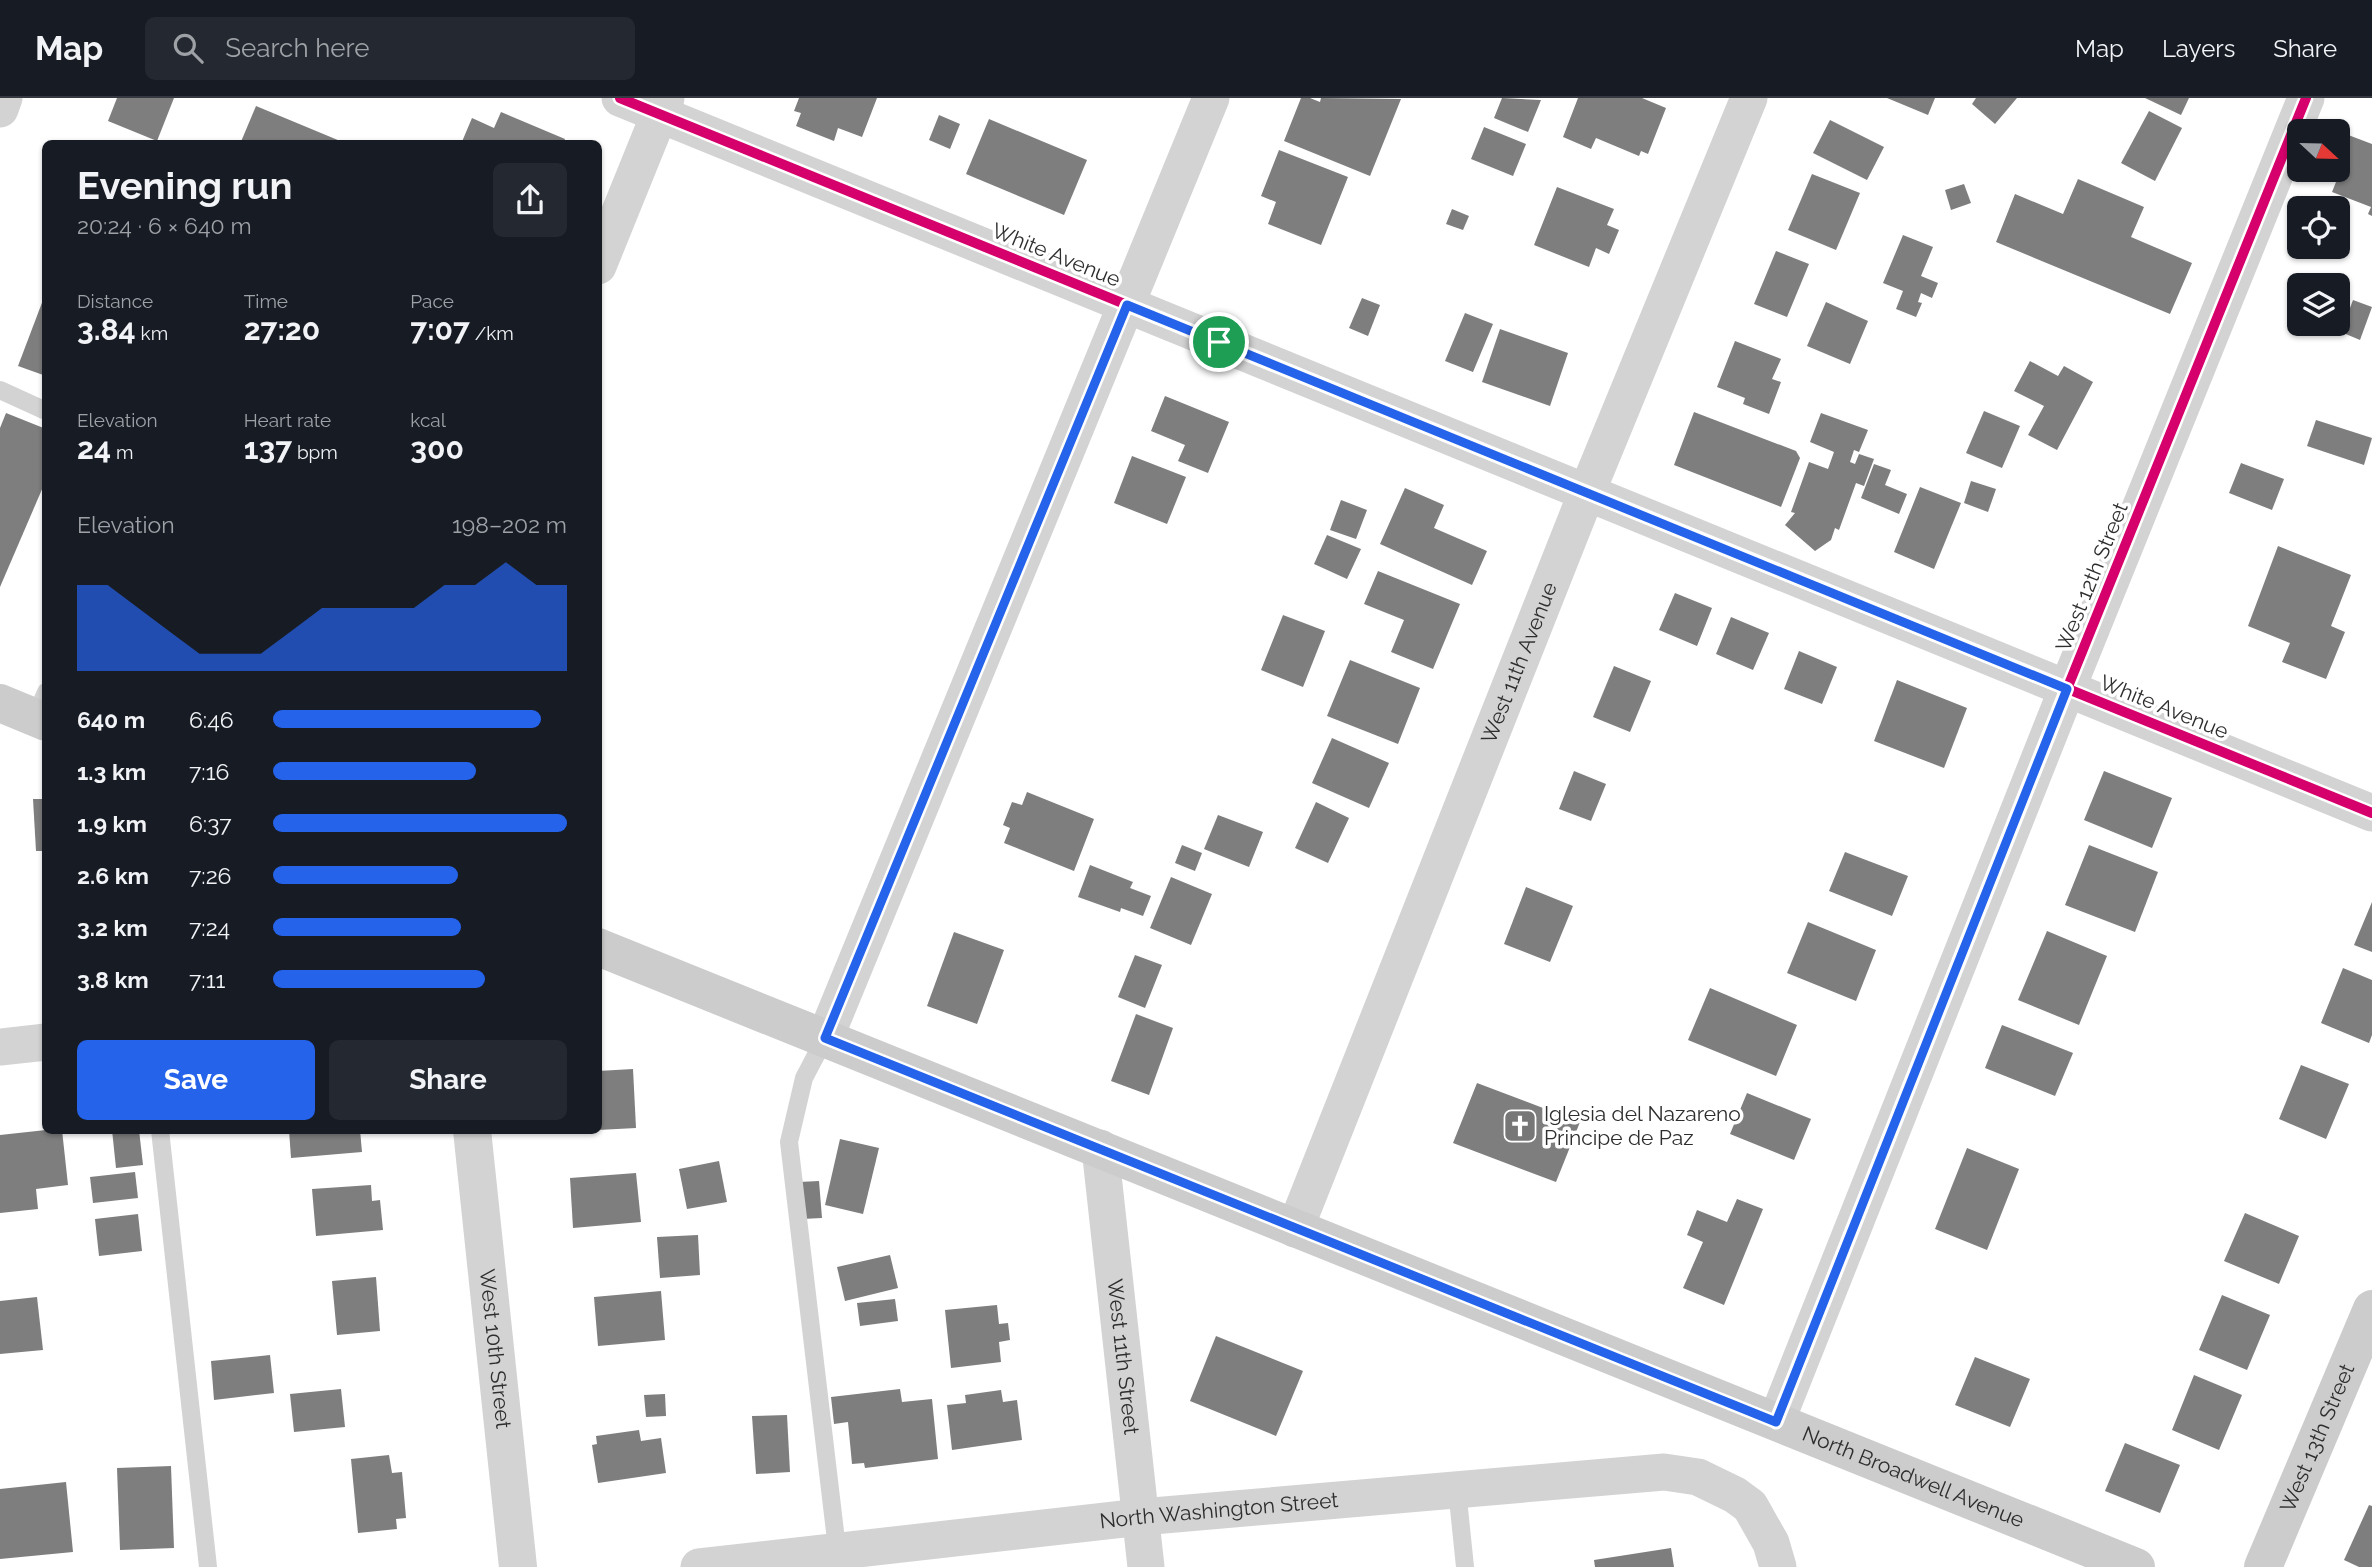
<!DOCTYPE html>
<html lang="en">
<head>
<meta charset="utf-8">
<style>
	body { margin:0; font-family:Raleway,sans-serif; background:#242831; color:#f1f3f6; height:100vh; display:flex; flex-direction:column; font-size:26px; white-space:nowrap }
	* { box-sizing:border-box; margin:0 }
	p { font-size:23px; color:#9ea1a6 }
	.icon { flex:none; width:38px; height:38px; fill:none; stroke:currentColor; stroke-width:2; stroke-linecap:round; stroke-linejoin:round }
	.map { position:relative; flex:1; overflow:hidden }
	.panel { position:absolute; left:42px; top:42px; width:560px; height:994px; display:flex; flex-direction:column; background:#171b24; border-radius:10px; box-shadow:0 2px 5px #0004 }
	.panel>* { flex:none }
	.needle { width:46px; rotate:112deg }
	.buttons { position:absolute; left:2287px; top:21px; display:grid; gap:14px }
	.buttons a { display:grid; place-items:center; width:63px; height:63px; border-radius:10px; background:#171b24; box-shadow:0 2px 5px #0004; font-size:35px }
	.pin { position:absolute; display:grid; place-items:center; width:60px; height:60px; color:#fff; margin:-30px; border:4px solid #fff; border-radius:50%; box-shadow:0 2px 7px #0007 }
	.round { display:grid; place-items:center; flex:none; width:74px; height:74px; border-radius:10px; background:#242831 }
	.summary { display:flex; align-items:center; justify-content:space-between; height:119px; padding:0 35px }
	h1 { font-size:38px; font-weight:700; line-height:52px }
	.metrics { display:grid; grid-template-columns:repeat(3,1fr); gap:10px; height:119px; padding:7px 35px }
	.metrics div { display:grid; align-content:center }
	.metrics b { font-size:30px; font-weight:700 }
	.metrics small { font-size:19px; font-weight:400 }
	.metrics p { font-size:19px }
	.chart { height:196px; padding:14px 35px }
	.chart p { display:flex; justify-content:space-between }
	.chart svg { width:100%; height:126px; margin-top:7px; fill:#2563eb; opacity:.7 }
	.cta { display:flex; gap:14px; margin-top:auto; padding:14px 35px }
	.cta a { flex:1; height:80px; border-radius:10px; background:#2563eb; color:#fff; font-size:28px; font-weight:700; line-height:80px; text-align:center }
	.cta a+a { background:#242831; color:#f1f3f6 }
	ul { padding:0 35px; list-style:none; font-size:23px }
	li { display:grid; grid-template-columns:112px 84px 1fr; align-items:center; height:52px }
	li i { height:18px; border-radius:9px; background:#2563eb }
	header { display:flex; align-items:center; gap:42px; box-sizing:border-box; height:98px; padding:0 35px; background:#171b24; border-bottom:2px solid #363941 }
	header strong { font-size:33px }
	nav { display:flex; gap:38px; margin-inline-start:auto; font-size:24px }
	.search { width:490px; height:63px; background:#242831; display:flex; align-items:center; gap:18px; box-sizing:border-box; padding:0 24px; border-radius:10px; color:#9ea1a6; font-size:26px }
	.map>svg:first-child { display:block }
	.building { fill:#7e7e7e }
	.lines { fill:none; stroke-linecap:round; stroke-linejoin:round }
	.service { stroke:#d3d3d3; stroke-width:18 }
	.minor { stroke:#d3d3d3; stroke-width:37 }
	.tertiary { stroke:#d3d3d3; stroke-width:38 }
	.secondary { stroke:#ccc; stroke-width:38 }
	.cycleway-casing { stroke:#fff; stroke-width:15 }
	.cycleway { stroke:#d6006c; stroke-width:10 }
	.route-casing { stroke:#fff; stroke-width:14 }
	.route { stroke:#2563eb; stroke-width:9 }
	.labels { text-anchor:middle; stroke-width:7; stroke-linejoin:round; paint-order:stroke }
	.street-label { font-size:21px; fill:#2e2e2e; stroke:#fff }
	.poi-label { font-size:21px; fill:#2e2e2e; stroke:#fff; text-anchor:start }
</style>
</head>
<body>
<header>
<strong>Map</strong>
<div class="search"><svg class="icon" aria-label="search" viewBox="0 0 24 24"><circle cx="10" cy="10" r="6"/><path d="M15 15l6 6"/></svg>Search here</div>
<nav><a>Map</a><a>Layers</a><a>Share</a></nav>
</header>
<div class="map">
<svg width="2372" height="1469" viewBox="0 0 2372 1469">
	<rect width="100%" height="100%" fill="#fff"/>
	<g class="building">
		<polygon points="117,0 174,0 157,43 108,23"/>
		<polygon points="799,0 877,0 862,39 838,30 834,43 796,28 801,15 794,13"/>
		<polygon points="1301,0 1310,0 1320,4 1321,0 1401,1 1370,78 1284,43"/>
		<polygon points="1502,0 1541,2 1528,34 1494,20"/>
		<polygon points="1578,0 1642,0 1666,10 1648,56 1641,53 1639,58 1596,40 1591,51 1563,39"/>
		<polygon points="1887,0 1935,0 1928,17"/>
		<polygon points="1976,0 2017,0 1995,26 1972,6"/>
		<polygon points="2145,0 2189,0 2181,17"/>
		<polygon points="256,8 345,45 345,46 240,46"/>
		<polygon points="2149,13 2182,30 2155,83 2121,65"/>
		<polygon points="501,14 565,41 563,46 461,46 472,20 494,30"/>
		<polygon points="939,17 960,26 950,51 929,42"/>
		<polygon points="989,21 1087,62 1064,117 966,76"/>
		<polygon points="1830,22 1884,49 1867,82 1813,55"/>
		<polygon points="1484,29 1526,46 1513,78 1471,61"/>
		<polygon points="2343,35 2372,46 2372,118 2368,116 2371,109 2332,94 2340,74 2338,74 2338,47"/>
		<polygon points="1279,52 1348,79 1321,147 1268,126 1276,104 1261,98"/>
		<polygon points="1812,76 1860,95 1836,152 1788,132"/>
		<polygon points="2078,81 2144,109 2131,139 2192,165 2170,216 1996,144 2015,96 2063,116"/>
		<polygon points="1964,86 1971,105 1951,112 1945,92"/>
		<polygon points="1557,89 1614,111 1607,127 1619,132 1609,156 1596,150 1589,169 1534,147"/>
		<polygon points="1452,111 1469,118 1463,132 1446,126"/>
		<polygon points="1903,137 1933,149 1921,178 1938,185 1932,200 1921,195 1918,204 1922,205 1916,219 1896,211 1903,193 1883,185"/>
		<polygon points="1776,153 1809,166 1787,219 1754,206"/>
		<polygon points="1362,200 1380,207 1368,238 1349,230"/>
		<polygon points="43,202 46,202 46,278 18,268"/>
		<polygon points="2353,202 2372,209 2360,242 2341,234"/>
		<polygon points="1826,204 1868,223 1850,266 1807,248"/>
		<polygon points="1465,215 1493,226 1473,274 1445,263"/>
		<polygon points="1500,231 1568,255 1550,308 1482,284"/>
		<polygon points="1735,243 1781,261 1772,281 1781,284 1769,316 1743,306 1745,300 1717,289"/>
		<polygon points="2030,263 2058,278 2064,268 2093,284 2057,352 2028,337 2044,308 2014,293"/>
		<polygon points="1165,298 1229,324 1208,375 1178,363 1185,347 1151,333"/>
		<polygon points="1984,313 2020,328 2002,370 1966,355"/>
		<polygon points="1694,314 1796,353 1800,360 1781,409 1674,367"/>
		<polygon points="6,315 46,331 46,382 0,489 0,330"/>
		<polygon points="1821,315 1868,332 1859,354 1854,352 1850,364 1855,366 1859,356 1874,361 1864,388 1856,385 1839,432 1835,430 1831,442 1815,453 1785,427 1795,415 1791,414 1809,364 1828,371 1834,354 1810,344"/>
		<polygon points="2316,322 2372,340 2364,367 2307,348"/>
		<polygon points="1132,358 1186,379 1167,426 1114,405"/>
		<polygon points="2241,365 2284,381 2272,412 2229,395"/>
		<polygon points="1874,366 1891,372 1885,387 1907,396 1899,416 1861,400"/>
		<polygon points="1971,383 1996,391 1988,414 1964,405"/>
		<polygon points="1920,389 1961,405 1934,471 1894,454"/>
		<polygon points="1405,390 1444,407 1434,430 1487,453 1472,487 1380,446"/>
		<polygon points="1341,402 1367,412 1356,441 1330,432"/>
		<polygon points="1327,437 1361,451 1347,481 1314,466"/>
		<polygon points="2278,448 2351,477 2331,528 2345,534 2326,581 2282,564 2290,545 2248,528"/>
		<polygon points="1378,473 1460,506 1433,571 1391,554 1404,522 1364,506"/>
		<polygon points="1675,495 1712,510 1697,548 1659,532"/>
		<polygon points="1283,517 1325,533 1303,589 1261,572"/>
		<polygon points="1731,519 1769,535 1753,572 1716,556"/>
		<polygon points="1799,553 1837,569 1822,606 1784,591"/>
		<polygon points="1350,562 1420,590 1398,646 1327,618"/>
		<polygon points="1614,568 1651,583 1630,634 1593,619"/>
		<polygon points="1897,582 1967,610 1944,670 1874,643"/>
		<polygon points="1332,640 1389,665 1369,710 1312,685"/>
		<polygon points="1574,673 1606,686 1591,723 1559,711"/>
		<polygon points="2104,673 2172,700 2152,750 2084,722"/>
		<polygon points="1027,694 1094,721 1074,773 1004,745 1010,730 1003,727 1012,704 1022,707"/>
		<polygon points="33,701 46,701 46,753 36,753"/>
		<polygon points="1316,704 1349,720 1328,765 1295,750"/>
		<polygon points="1218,717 1263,734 1249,769 1204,751"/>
		<polygon points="1182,747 1202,755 1195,773 1175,765"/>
		<polygon points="2089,747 2158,774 2135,834 2065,807"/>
		<polygon points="1845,754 1908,778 1892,818 1829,793"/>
		<polygon points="1090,767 1133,784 1130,790 1151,798 1143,818 1121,810 1120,814 1078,799"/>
		<polygon points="1171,779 1212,796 1191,847 1150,830"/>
		<polygon points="1526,789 1573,808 1550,864 1504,846"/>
		<polygon points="2372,804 2372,854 2354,847"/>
		<polygon points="1808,824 1876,852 1856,903 1787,875"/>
		<polygon points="2047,833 2107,858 2079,927 2018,902"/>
		<polygon points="954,834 1004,852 977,926 927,908"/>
		<polygon points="1135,857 1162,867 1145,910 1118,899"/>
		<polygon points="2343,870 2372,882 2372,937 2369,945 2321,925"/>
		<polygon points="1710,890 1797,927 1776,978 1688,942"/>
		<polygon points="1136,916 1173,930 1149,997 1111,983"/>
		<polygon points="2002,927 2073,955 2055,998 1985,970"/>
		<polygon points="2301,967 2349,986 2326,1041 2279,1021"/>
		<polygon points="633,971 636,1030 598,1032 598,973"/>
		<polygon points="1477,985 1580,1024 1556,1084 1453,1045"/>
		<polygon points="1747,995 1811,1021 1794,1062 1730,1036"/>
		<polygon points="46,1032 62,1032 68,1087 36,1091 38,1111 0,1115 0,1037"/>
		<polygon points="112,1032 139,1032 143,1067 116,1070"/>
		<polygon points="289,1032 360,1032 362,1054 291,1060"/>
		<polygon points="840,1041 879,1050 863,1116 825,1107"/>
		<polygon points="1967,1050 2019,1071 1987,1152 1935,1131"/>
		<polygon points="719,1063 727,1104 687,1111 679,1071"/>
		<polygon points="135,1074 138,1100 93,1105 90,1079"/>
		<polygon points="636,1075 641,1124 573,1130 570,1080"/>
		<polygon points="819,1083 822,1120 802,1121 799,1084"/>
		<polygon points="371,1087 372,1103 380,1102 383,1132 316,1138 312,1091"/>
		<polygon points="1737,1101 1763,1111 1724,1207 1683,1190 1703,1144 1687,1137 1697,1112 1727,1124"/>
		<polygon points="2245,1115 2299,1138 2279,1186 2224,1163"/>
		<polygon points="138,1116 142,1153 99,1158 95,1121"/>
		<polygon points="698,1137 700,1177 660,1180 657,1139"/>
		<polygon points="890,1157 898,1190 845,1203 837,1169"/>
		<polygon points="376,1179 380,1233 337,1237 332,1183"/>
		<polygon points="661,1193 665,1242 598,1248 594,1199"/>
		<polygon points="2222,1197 2270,1217 2247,1272 2199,1252"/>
		<polygon points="37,1199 43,1252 0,1256 0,1203"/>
		<polygon points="895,1201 898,1223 860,1228 857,1205"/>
		<polygon points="997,1207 999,1226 1008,1225 1010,1242 999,1244 1001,1264 951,1270 945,1212"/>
		<polygon points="1216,1238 1303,1273 1276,1338 1190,1303"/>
		<polygon points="270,1257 274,1295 214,1302 211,1263"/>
		<polygon points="1975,1259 2030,1281 2010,1329 1955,1307"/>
		<polygon points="2194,1277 2242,1297 2219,1352 2172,1332"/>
		<polygon points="341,1291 345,1329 294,1334 290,1296"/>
		<polygon points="900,1291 902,1304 932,1301 938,1361 865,1370 864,1365 852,1366 848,1324 834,1326 831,1299"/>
		<polygon points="1001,1292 1003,1304 1017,1302 1022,1342 952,1352 947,1307 966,1305 965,1297"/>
		<polygon points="665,1296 666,1318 646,1319 644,1297"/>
		<polygon points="787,1317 790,1374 756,1376 752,1318"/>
		<polygon points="639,1332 641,1343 661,1340 666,1375 598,1385 592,1347 597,1346 596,1338"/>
		<polygon points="2125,1345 2180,1367 2160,1415 2105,1393"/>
		<polygon points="389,1357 392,1375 402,1374 406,1420 396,1421 397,1431 358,1435 351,1361"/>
		<polygon points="171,1368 174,1450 120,1452 117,1370"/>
		<polygon points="66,1384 73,1454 0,1461 0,1391"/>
		<polygon points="2369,1407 2372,1408 2372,1469 2359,1469 2344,1462"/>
		<polygon points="1671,1450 1674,1469 1595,1469 1594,1462"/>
	</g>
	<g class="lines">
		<g class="service">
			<polyline points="0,292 46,313"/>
			<polyline points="35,619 46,594"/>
			<polyline points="825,940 804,980 789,1044 838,1459"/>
			<polyline points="160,1032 208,1469"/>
			<polyline points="1457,1391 1465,1469"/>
		</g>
		<g class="minor">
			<polyline points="620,0 2372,715"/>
			<polyline points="0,11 4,0"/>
			<polyline points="598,168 666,0"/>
			<polyline points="825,940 1211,0"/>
			<polyline points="0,949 46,944"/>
			<path id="s1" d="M1100 1050 1146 1469"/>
			<path id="s2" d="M1295 1131 1587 394 1749 0"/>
			<polyline points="1776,1324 2067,591 2306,0"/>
			<path id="s3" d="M699 1469 1141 1419 1664 1374 1698 1379 1735 1397 1750 1408 1771 1445 1778 1469"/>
		</g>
		<path class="tertiary" id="s4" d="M472 1032 518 1469"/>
		<g class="secondary">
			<polyline points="0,605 46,624"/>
			<path id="s5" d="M598 849 2136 1469"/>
			<path id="s6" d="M2263 1469 2372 1211"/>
		</g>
		<defs>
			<g id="cycleway">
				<polyline points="620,0 2372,715"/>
				<polyline points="1776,1324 2067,591 2306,0"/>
			</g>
		</defs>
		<use href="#cycleway" class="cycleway-casing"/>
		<use href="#cycleway" class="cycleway"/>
	</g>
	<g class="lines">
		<defs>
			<polygon id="route" points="1127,207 2067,591 1776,1324 825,940"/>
		</defs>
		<use href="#route" class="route-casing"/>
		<use href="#route" class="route"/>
	</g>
	<defs>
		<symbol id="church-square" viewBox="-11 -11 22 22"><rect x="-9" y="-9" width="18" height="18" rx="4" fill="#777" stroke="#fff"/><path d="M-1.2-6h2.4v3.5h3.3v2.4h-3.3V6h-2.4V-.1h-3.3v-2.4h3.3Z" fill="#fff"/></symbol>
	</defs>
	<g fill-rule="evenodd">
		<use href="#church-square" x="1501" y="1009" width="38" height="38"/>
	</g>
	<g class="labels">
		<g class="street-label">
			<text transform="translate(1056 157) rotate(22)" y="7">White Avenue</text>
			<text transform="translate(2092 479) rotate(-68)" y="7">West 12th Street</text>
			<text dy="7" stroke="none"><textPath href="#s2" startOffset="609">West 11th Avenue</textPath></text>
			<text transform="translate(2164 609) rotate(22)" y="7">White Avenue</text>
			<text dy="7" stroke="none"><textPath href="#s4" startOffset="220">West 10th Street</textPath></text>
			<text dy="7" stroke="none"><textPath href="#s1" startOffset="210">West 11th Street</textPath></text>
			<text dy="7" stroke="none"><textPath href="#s6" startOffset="140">West 13th Street</textPath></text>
			<text dy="7" stroke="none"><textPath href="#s5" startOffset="1418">North Broadwell Avenue</textPath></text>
			<text dy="7" stroke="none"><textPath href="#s3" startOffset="523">North Washington Street</textPath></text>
		</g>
		<g class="poi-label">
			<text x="1544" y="1023">Iglesia del Nazareno<tspan x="1544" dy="24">Principe de Paz</tspan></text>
		</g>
	</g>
</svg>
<div class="buttons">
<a><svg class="needle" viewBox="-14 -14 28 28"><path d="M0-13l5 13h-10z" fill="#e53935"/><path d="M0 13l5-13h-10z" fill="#9ea1a6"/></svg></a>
<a><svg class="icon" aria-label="locate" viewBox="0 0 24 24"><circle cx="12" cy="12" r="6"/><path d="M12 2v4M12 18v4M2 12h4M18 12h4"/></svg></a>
<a><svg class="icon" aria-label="layers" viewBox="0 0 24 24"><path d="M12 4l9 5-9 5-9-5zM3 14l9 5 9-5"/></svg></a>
</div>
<div class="pin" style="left:1219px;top:244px;background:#1e9e55"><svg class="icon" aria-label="arrive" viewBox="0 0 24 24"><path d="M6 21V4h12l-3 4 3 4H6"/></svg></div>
<section class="panel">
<div class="summary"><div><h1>Evening run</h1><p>20:24 · 6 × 640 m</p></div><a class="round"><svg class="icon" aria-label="share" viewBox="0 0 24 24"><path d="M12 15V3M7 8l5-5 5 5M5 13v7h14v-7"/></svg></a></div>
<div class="metrics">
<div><p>Distance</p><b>3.84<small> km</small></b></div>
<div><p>Time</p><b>27:20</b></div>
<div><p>Pace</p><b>7:07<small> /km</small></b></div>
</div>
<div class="metrics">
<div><p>Elevation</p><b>24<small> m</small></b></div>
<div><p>Heart rate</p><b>137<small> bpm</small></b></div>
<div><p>kcal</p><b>300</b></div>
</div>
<div class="chart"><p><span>Elevation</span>198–202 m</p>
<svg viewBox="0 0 160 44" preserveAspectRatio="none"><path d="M0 44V14L10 14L20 22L30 30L40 38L50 38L60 38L70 30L80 22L90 22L100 22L110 22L120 14L130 14L140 6L150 14L160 14V44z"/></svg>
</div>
<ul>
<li><b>640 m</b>6:46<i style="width:91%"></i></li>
<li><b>1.3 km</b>7:16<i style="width:69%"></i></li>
<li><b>1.9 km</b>6:37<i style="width:100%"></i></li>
<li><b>2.6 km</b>7:26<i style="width:63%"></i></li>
<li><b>3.2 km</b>7:24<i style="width:64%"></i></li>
<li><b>3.8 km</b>7:11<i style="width:72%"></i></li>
</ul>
<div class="cta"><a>Save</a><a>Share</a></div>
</section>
</div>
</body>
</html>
